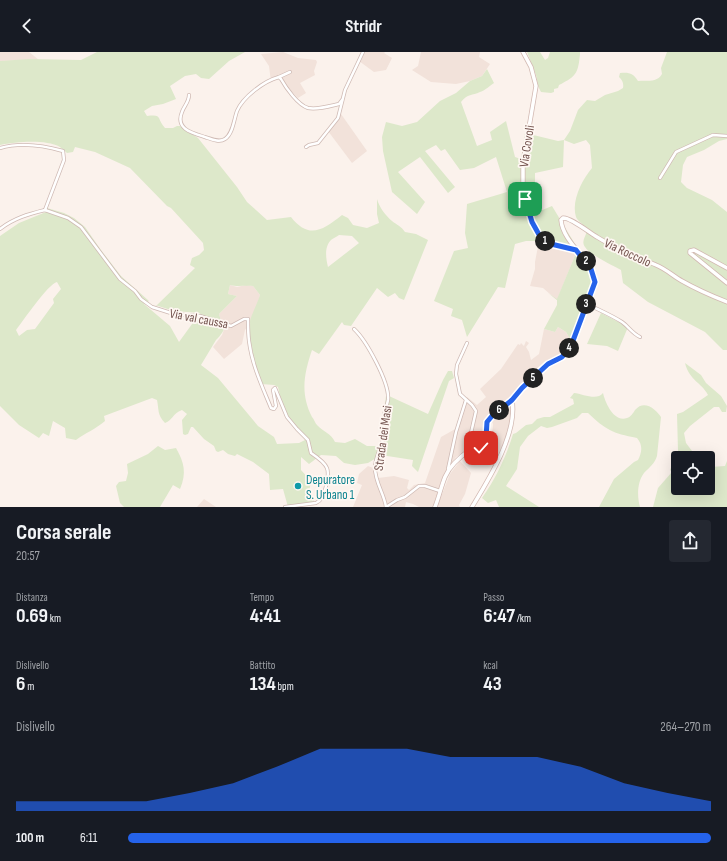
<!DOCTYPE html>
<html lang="it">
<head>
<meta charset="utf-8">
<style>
	body { margin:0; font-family:"Sofia Sans Condensed",sans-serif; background:#242831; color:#f1f3f6; height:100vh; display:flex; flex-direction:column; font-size:15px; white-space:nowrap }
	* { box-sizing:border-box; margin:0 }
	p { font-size:13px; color:#9ea1a6 }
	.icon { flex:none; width:22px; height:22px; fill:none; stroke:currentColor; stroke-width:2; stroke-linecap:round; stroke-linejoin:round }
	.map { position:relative; height:455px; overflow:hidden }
	.drawer { display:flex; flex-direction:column; background:#171b24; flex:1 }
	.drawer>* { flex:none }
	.buttons { position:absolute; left:671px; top:399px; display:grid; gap:8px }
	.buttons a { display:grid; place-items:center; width:44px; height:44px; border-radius:4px; background:#171b24; box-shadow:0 4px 16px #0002; font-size:20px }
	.pin { position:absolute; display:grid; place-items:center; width:34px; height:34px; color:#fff; margin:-17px; border-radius:8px; box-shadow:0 2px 6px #0006 }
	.km { position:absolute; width:20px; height:20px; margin:-10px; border-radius:50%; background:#222; color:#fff; font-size:11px; line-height:20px; text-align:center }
	.round { display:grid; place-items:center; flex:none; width:42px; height:42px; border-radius:4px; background:#242831 }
	.summary { display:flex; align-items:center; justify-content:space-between; height:68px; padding:0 16px }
	h1 { font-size:22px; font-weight:700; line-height:30px }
	.figures { display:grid; grid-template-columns:repeat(3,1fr); gap:6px; height:68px; padding:4px 16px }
	.figures div { display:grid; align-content:center }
	.figures b { font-size:20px; font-weight:700 }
	.figures small { font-size:11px; font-weight:400 }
	.figures p { font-size:11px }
	.chart { height:112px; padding:8px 16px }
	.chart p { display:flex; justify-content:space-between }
	.chart svg { width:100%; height:72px; margin-top:4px; fill:#2563eb; opacity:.7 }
	ul { padding:0 16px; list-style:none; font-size:13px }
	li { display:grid; grid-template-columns:64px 48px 1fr; align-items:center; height:30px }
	li i { height:10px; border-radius:5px; background:#2563eb }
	header { display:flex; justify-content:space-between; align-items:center; height:52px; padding:0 16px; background:#171b24; font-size:18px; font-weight:700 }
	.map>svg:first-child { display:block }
	.residential { fill:#f2e2da }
	.green { fill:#dde8ca; fill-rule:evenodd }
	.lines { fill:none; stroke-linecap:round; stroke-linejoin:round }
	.street-casing { stroke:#cfbab4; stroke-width:4 }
	.secondary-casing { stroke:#d2b9b2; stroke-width:5 }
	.street { stroke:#fff; stroke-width:2.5 }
	.secondary { stroke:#fff; stroke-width:3.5 }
	.route-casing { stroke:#fff; stroke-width:8 }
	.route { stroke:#2563eb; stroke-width:5 }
	.culture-dot { fill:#0f9aa8; stroke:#fef7f2; stroke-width:1.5 }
	.labels { text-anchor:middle; stroke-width:3.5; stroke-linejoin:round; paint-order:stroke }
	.street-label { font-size:13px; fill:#755550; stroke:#fef7f2 }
	.culture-label { font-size:13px; fill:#0d838f; stroke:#fef7f2; text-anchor:start }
</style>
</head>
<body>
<header><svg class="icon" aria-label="back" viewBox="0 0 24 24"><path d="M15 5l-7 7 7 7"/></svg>Stridr<svg class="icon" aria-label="search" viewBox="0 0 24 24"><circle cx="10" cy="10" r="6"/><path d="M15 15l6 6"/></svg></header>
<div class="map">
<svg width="727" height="455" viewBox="0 0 727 455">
	<rect width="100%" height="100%" fill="#fbf2ec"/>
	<g class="residential">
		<polygon points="0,0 29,0 39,8 0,9"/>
		<polygon points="283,0 298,6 316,8 317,10 314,19 315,23 300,31 306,41 298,46 287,35 281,27 278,26 271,30 269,14 261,2"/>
		<polygon points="364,0 385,0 384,1 392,6 386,18 374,20 359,9"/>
		<polygon points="421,0 480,0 479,5 490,12 482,24 470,29 456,32 431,30 412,18 418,14"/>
		<polygon points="341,62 367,99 352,111 328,79"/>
		<polygon points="539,189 576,201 557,248 543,236 530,234 535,217 535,210"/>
		<polygon points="230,233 237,235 246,233 253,234 260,243 257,254 251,269 249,269 248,274 245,278 242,292 224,307 213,295 222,283 226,272 221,269 219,262 237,244 228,242"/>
		<polygon points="558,275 566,280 572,290 565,300 558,305 548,310 486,367 483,389 469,396 456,405 450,413 445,420 440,432 439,443 433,455 419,455 413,452 406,450 405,455 353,455 362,433 357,431 359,422 368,414 376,417 378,426 394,424 409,428 407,436 409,438 414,433 425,431 441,385 457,376 464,348 467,345 477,353 486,345 480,337 501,317 518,292 520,293 521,291 524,294 526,289 529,291 526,295 529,300 531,308 539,302 544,277 555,280"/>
		<polygon points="510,352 512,364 507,383 497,405 483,395 490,389 492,383 493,372 491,367"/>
		<polygon points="460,409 471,421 465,442 459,453 460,455 437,455 450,422"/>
		<polygon points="204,447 216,455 197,455"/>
	</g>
	<g class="green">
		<path d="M97 0H245L229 9 209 27 201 26 196 22 185 24 170 34 176 47 163 52 152 54 144 59 147 64C163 62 156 66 165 76H173L177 74H180L198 86 237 135 247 150 267 168 291 165C309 188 323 178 342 163L348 166 353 173 367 176 379 171 377 162V147C379 155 386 164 392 169 397 173 401 174 405 180L416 182 428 188 404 248 399 246 395 241 388 245 377 236 351 274 344 273 342 270 319 302 312 298C304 322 300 341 312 365 314 367 315 371 317 373 323 380 331 381 335 390L345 391 355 387 367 394H379L383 384V368L386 344H389L428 362 443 328 448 319H452L454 326 449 329 418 420 412 414 413 408 381 403 368 411 355 413 344 411 336 404 321 403 309 412 301 405V418L311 429 309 440 314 447V452L288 455 283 437 270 438 269 422 253 410 237 402 235 404 228 402 223 398 218 400 216 399 214 394 204 387 193 375H191L188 382 185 383 183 382 182 368 187 362 182 358C172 362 173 368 165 371 157 363 159 357 157 348L152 346 104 364 105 369C96 377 85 381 76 388L66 386 65 376 53 369 49 384 43 381 39 386 19 373 0 354V184L19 171 46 160 47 156 64 161 74 166 85 175 101 198 121 224 149 249 144 252 170 274 179 290 200 261 174 259 155 253H157L195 216 190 213 192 206 199 203 204 198 203 191 171 156 167 154 130 116 95 100 75 95 73 100 67 101C65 99 62 97 60 95 45 87 16 90 0 93V9L29 7 81 8ZM339 183 352 184 359 191 328 215C326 207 324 195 331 188 333 186 337 185 339 183ZM57 230 61 237 53 247 54 251 35 277 27 278 19 284 16 278C23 269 48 232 57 230ZM230 233C238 235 245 233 253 234L260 243C257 252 250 266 249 273 247 293 257 313 261 332L274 333 278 335C280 344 282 354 287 362 292 372 301 378 305 388L299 391 277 392 274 385 258 374 218 326 201 313C206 305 211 296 216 288 221 283 224 279 226 272L221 269 219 262 237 244 228 242Z"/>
		<path d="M527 0H540L545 8 548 6 550 0H580V2C578 21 577 24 559 33L558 36 554 37V40L551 41 541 40 538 34 536 23Z"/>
		<path d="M667 0H727V87L719 89 704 98 687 105 683 113 681 130 687 136 712 148 727 160V298H723L705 280 648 250 623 231 621 218C612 213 590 203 585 195 580 188 588 184 586 177 584 172 578 170 576 165 571 149 582 128 592 116L590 93 586 88 574 92 564 88 563 115 535 121V133L524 135 532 165 540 159 552 154 578 197 577 202C583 209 591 218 593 228 594 237 586 246 584 254 579 266 576 278 572 290L566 280 558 275 555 280 544 277 557 253V248L548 241 557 247 576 201 539 189H526L515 192 505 236 498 235 467 285 462 268 451 264 453 257 434 249 454 199 468 196 465 181 467 152 507 140 496 105 474 116 460 118 445 97 441 99 436 93 425 99 455 135 448 141 420 105 398 120 425 150 417 162 392 140 383 99 382 85 386 70 402 74 417 70 440 49 456 41 470 29 482 24 487 17 494 31C489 34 486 38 480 40 472 44 468 41 461 50L477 94 492 88 490 80 506 69 515 105 521 107 525 81 558 89 564 88 570 79 578 58 587 48 595 49 605 43 618 39 623 36C624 31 622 28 619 25L620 21C629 20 633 21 638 29 647 28 657 31 662 22L661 16Z"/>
		<polygon points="601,261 628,275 618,299 607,294 587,292"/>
		<path d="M685 311 701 323 706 331 721 344 727 354 726 360H722L719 355H714L690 374 684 381 686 391 692 399 703 402 707 400 710 402 711 407 708 410 711 415 725 414 727 409V455H653L658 436 672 420 670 418 678 399 677 362 683 360 708 343C702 331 689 328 685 311ZM678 406H708V436H678Z"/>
		<path d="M574 341C583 342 597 349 603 341 605 350 614 371 627 366 631 365 633 361 635 358 644 347 656 357 661 365L657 404C655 411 649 416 644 421 637 430 637 445 640 455H599L614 427 634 410 638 408C642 400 643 393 637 386 612 381 606 378 588 361H582L577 366 552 375 547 376 541 374 528 384 520 395 517 417 506 434 539 455H499L496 448 488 451 482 446C496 426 506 405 513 382L516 381 526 373 532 372 537 367 544 365H550L574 352 573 347 570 346Z"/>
		<path d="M158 394 165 398 176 396C184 410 187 421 180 437L173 433 160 455H124L120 451 116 434 119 430 126 429 128 421 127 412 148 402Z"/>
	</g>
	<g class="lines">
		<defs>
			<g id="street">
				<polyline points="279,25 290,20"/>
				<path d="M189 43C189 50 184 54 182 60 175 77 192 81 205 85 211 87 219 91 225 87 233 82 234 67 237 59 243 45 264 29 279 25L281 27C286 36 298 53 308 56 318 58 330 54 339 52L342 48"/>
				<polyline points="306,95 309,93 318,91 338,66 345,38 363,0"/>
				<path d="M0 96C21 90 42 93 63 99L64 108 45 158"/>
				<polyline points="660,126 676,100 713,83 727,84"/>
				<path d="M45 158 68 166 81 175 120 227 135 239 141 247 152 255 174 262 200 264 231 274 244 267H248C248 274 248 281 249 289 252 313 262 334 271 356L274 357 276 354 273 338 275 336 287 365 297 377 308 388 311 401C329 413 331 417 325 438 323 444 322 448 316 451L285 455"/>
				<path d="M0 177C14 166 29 162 45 158"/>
				<path d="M587 252C599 258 611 263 622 270 629 275 632 281 640 285"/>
				<path d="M354 277C366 288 390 331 388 348 387 354 384 359 384 366 383 372 385 378 384 384 382 394 376 403 375 414 374 429 384 441 386 455"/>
				<polyline points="467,291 457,313 456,322 460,342 472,353 476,359 471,381 471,397"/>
				<polyline points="448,417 456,380 466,348"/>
				<polyline points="386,455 397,448 405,445 419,434 425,434 440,439"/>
			</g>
			<g id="secondary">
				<polyline points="523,0 531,15 536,34 523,111 523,132 525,147 532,170 542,188 551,192 576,198"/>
				<polyline points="727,216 694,198 690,199 690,201 727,231"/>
				<path d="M435 455C439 445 441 435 445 425 450 413 461 404 471 397L475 398 484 393C487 385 484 374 489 367 495 358 506 354 513 347 524 335 534 322 548 313 553 309 561 307 566 301 576 288 580 270 586 254 589 246 596 237 595 228 594 209 563 192 561 168L563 166C570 165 590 181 597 185 616 197 636 204 656 213 666 217 673 224 682 229 696 237 712 244 727 250"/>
				<path d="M472 455C489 427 518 381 512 348"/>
			</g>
		</defs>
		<use href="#street" class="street-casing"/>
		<use href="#secondary" class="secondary-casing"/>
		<use href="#street" class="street"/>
		<use href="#secondary" class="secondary"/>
	</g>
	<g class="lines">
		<defs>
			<polyline id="route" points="481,396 484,393 486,386 487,370 492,364 512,348 522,336 548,312 562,305 571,294 595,230 591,217 576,198 551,192 542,188 532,170 525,147"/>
		</defs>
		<use href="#route" class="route-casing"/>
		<use href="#route" class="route"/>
	</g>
	<circle class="culture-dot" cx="298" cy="434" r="4"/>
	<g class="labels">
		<g class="street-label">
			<text transform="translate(526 94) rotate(-81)" y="5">Via Covoli</text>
			<text transform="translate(628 200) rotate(25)" y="5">Via Roccolo</text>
			<text transform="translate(199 266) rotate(11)" y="5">Via val caussa</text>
			<text transform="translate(382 386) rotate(-82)" y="5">Strada dei Masi</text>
		</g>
		<g class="culture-label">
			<text x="306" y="432">Depuratore<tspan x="306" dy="15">S. Urbano 1</tspan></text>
		</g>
	</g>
</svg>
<div class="buttons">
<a><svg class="icon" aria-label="locate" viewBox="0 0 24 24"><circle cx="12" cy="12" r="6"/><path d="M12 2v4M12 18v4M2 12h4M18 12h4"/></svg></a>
</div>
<div class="pin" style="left:525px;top:147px;background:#1e9e55"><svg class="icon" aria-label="arrive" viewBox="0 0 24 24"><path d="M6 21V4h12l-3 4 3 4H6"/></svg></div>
<div class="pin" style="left:481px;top:396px;background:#d93025"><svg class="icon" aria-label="check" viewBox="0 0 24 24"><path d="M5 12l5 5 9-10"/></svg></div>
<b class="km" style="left:545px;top:189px">1</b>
<b class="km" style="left:586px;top:209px">2</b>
<b class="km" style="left:586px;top:252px">3</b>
<b class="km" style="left:569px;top:296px">4</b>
<b class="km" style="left:533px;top:326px">5</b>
<b class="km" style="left:499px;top:358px">6</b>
</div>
<section class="drawer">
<div class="summary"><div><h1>Corsa serale</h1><p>20:57</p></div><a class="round"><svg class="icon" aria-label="share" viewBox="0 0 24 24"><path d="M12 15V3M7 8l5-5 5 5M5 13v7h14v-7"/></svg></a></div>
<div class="figures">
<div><p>Distanza</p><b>0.69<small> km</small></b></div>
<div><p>Tempo</p><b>4:41</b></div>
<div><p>Passo</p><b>6:47<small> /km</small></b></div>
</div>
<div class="figures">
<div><p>Dislivello</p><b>6<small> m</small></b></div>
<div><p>Battito</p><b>134<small> bpm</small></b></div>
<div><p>kcal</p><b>43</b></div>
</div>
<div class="chart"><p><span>Dislivello</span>264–270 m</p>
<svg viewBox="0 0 160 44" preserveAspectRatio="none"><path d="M0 44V38L10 38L20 38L30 38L40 33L50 27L60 17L70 6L80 6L90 6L100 11L110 11L120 11L130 17L140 27L150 33L160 38V44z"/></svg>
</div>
<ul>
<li><b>100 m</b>6:11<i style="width:100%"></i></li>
</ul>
</section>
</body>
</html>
